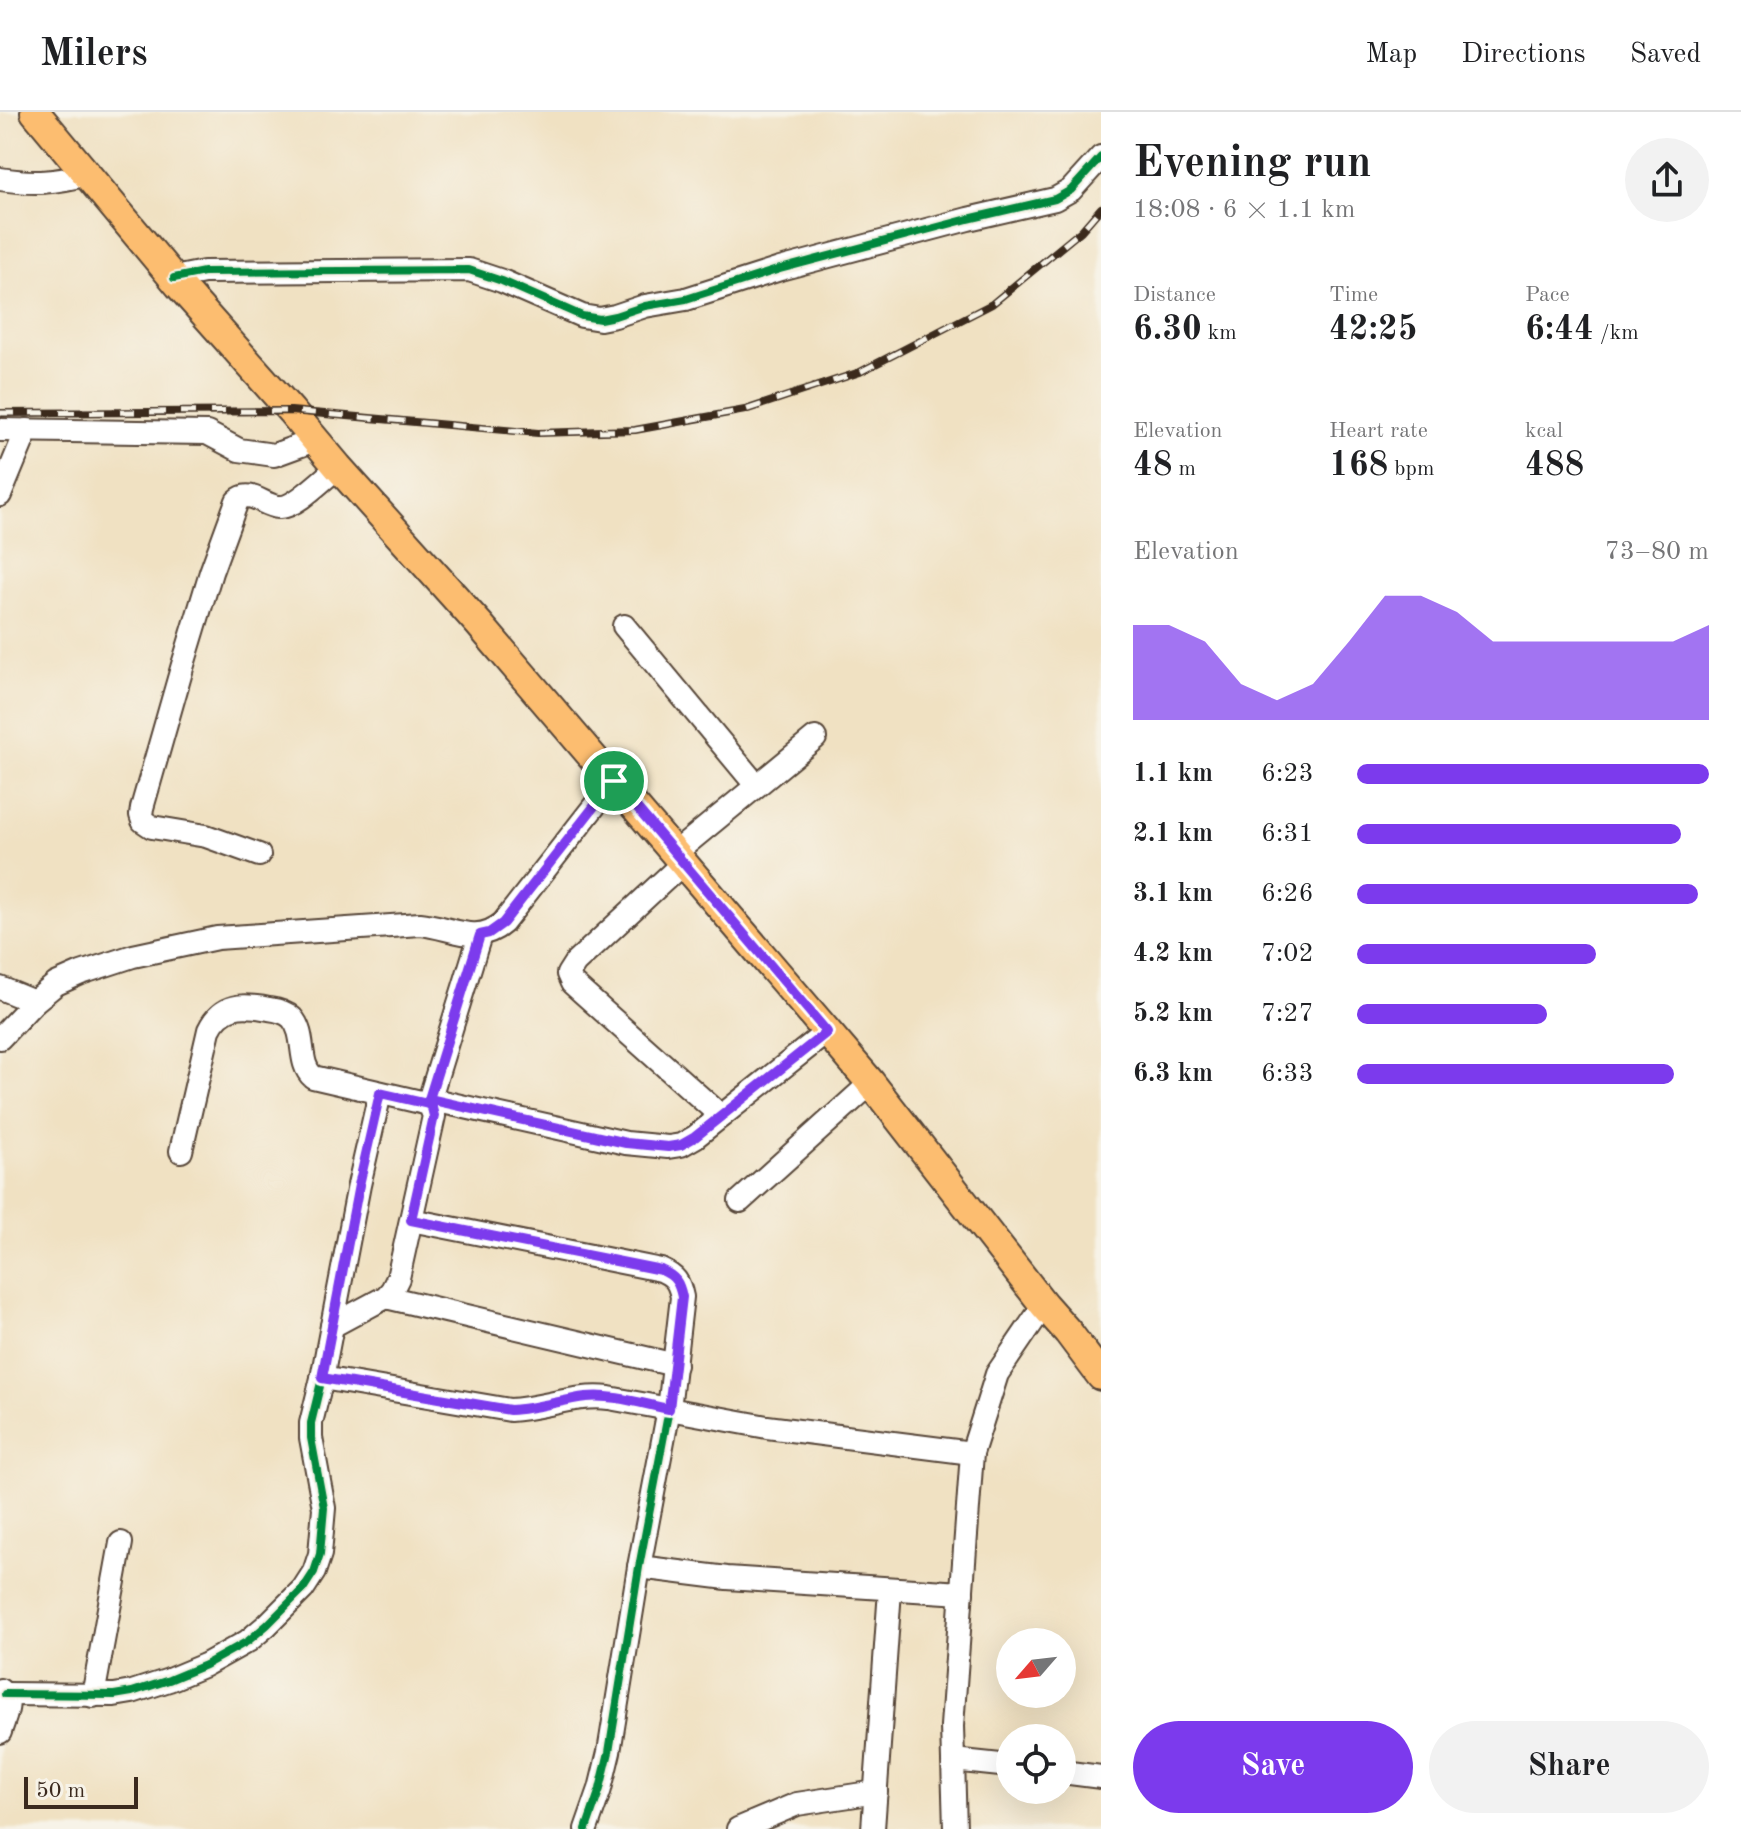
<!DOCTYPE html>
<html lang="en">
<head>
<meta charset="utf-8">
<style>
	body { margin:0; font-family:"Old Standard TT",serif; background:#f2f2f2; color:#202124; height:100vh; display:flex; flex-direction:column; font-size:30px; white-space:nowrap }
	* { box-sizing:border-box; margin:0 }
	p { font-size:26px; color:#757577 }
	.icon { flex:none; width:44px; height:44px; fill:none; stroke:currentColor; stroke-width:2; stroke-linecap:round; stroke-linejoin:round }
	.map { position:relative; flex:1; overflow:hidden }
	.drawer { display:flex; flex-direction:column; background:#fff; width:640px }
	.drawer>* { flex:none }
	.needle { width:52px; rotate:242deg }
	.controls { position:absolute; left:996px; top:1516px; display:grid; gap:16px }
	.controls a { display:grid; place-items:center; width:80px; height:80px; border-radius:50%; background:#fff; box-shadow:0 8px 32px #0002; font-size:40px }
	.scale { position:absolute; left:24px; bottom:20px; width:114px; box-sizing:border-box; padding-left:8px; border:4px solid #3b2a1e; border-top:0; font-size:22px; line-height:28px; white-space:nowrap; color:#3b2a1e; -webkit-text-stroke:6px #f7f3e8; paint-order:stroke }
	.pin { position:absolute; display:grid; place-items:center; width:68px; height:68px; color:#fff; margin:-34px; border:4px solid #fff; border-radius:50%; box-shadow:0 2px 8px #0007 }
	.round { display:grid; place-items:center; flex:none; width:84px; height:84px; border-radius:42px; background:#f2f2f2 }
	.summary { display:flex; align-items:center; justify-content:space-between; height:136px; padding:0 32px }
	h1 { font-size:44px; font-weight:700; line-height:60px }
	.metrics { display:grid; grid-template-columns:repeat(3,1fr); gap:12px; height:136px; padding:8px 32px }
	.metrics div { display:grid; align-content:center }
	.metrics b { font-size:34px; font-weight:700 }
	.metrics small { font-size:22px; font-weight:400 }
	.metrics p { font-size:22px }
	.chart { height:224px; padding:16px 32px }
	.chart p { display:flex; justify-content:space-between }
	.chart svg { width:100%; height:144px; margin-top:8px; fill:#7c3aed; opacity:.7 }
	.cta { display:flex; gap:16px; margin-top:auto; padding:16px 32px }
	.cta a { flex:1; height:92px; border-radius:48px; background:#7c3aed; color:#fff; font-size:32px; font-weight:700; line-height:92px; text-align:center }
	.cta a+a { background:#f2f2f2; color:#202124 }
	ul { padding:0 32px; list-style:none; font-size:26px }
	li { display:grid; grid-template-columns:128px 96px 1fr; align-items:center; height:60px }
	li i { height:20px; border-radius:10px; background:#7c3aed }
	header { display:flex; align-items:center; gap:48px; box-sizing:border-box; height:112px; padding:0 40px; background:#fff; border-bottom:2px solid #e0e0e0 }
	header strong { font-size:38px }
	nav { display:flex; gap:44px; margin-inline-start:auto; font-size:28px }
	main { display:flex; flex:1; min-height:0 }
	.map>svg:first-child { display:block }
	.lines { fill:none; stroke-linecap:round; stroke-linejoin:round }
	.minor-casing { stroke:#564537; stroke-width:26 }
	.major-casing { stroke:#564537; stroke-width:32 }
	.minor { stroke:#fff; stroke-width:22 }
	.major { stroke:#fcbd6f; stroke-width:28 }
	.rail-casing { stroke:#3b2a1e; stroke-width:8 }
	.rail { stroke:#f7f3e8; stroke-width:5; stroke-dasharray:15; stroke-linecap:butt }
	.cycleway-casing { stroke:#f7f3e8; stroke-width:13 }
	.cycleway { stroke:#00873e; stroke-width:8 }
	.route-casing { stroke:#fff; stroke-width:16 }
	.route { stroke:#7c3aed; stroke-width:10 }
</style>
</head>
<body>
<header>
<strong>Milers</strong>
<nav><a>Map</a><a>Directions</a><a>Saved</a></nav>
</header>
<main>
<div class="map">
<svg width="1101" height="1717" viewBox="0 0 1101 1717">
	<rect width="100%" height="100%" fill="#f7f3e8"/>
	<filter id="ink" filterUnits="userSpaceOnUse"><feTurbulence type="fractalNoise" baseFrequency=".0125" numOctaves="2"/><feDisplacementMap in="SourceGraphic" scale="16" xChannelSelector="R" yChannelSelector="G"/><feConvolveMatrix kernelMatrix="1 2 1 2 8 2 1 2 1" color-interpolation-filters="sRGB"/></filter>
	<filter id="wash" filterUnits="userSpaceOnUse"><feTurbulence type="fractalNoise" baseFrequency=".006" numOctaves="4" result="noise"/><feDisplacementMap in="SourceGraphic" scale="32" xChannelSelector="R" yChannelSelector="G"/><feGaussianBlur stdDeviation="1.8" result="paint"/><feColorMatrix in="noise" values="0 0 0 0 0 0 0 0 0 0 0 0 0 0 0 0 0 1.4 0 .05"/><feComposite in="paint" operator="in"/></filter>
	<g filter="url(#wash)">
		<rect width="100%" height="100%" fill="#f0e1c2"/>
	</g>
	<g filter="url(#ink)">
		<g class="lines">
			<defs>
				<g id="minor">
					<path d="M0 67C33 72 55 71 87 62"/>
					<polyline points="174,166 204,160 469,158 502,169 582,204 600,207 615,204 645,194 686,187 780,157 968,107 1055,87 1071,78 1101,45"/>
					<polyline points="0,318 207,321 239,338 274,343 315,328"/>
					<polyline points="0,383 27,318"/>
					<polyline points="624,514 756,673"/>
					<polyline points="675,741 815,626"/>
					<path d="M259 743 206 724 152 715 143 709 141 703 142 696 182 556 211 460 237 389C250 376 263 394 279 395 294 397 325 365 338 355"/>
					<polyline points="683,751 575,851 568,862 572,871 721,1004"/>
					<polyline points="0,876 34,890"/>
					<path d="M0 926 34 890 56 872 81 861 133 844 217 826 420 812C452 815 476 834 503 811L614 669"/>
					<polyline points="429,987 626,1031 668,1035 681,1033 695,1025 827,920"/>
					<polyline points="428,992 480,823"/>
					<path d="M181 1039 209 918C222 891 243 892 269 897 277 898 286 900 292 906 307 923 297 951 313 965L425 991 430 994 434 1004 398 1166 392 1178 386 1185 332 1214"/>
					<polyline points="740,1089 871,971"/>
					<path d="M411 1108 661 1158C675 1164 679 1170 682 1185L669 1297 639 1455 609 1640 600 1677 586 1717"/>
					<polyline points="386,1185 675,1253"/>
					<path d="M322 1266 510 1298C544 1296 576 1282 609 1286L767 1315 972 1341"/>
					<polyline points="639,1455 727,1466 962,1481"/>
					<path d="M0 1578C15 1589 4 1605 0 1620"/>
					<polyline points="5,1582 114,1583 132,1580 169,1568 205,1553 248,1529 267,1513 303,1477 314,1460 320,1442 324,1396 311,1326 311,1311 322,1266 359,1073 380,981"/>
					<polyline points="93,1584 121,1431"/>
					<polyline points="953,1648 1010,1654"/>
					<polyline points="1062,1660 1101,1665"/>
					<polyline points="738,1717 797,1692 876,1680"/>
					<polyline points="873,1717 890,1478"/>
					<polyline points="955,1717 952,1614 972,1341 997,1262 1044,1193"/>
				</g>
				<polyline id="major" points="35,0 179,173 291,299 338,355 479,512 871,971 1044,1193 1068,1220 1101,1264"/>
			</defs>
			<use href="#minor" class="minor-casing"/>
			<use href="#major" class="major-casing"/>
			<use href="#minor" class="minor"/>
			<use href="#major" class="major"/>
			<defs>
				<polyline id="rail" points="0,301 291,299 538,321 635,318 745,298 860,260 992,192 1081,119 1101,96"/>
			</defs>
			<use href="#rail" class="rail-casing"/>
			<use href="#rail" class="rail"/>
			<defs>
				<g id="cycleway">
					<polyline points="174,166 204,160 469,158 502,169 582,204 600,207 615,204 645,194 686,187 780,157 968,107 1055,87 1071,78 1101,45"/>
					<path d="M411 1108 661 1158C675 1164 679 1170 682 1185L669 1297 639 1455 609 1640 600 1677 586 1717"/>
					<polyline points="5,1582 114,1583 132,1580 169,1568 205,1553 248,1529 267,1513 303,1477 314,1460 320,1442 324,1396 311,1326 311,1311 322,1266 359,1073 380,981"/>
				</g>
			</defs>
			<use href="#cycleway" class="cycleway-casing"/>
			<use href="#cycleway" class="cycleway"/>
		</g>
	</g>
	<g class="lines" filter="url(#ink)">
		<defs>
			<path id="route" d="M614 669 503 811 489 821 480 823 429 987 428 992 380 981 359 1073 322 1266 510 1298C536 1297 561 1288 586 1285 613 1282 643 1292 669 1297L682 1185C679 1170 675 1164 661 1158L411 1108 434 1004 432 996 428 992 429 987 626 1031 668 1035 681 1033 695 1025 827 920 614 669"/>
		</defs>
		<use href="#route" class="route-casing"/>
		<use href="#route" class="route"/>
	</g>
</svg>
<div class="controls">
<a><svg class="needle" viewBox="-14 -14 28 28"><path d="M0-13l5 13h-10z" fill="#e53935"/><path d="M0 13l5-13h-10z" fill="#757577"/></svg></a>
<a><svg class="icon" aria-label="locate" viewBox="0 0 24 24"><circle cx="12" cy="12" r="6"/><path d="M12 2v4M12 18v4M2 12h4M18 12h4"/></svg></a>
</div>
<div class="scale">50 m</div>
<div class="pin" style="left:614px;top:669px;background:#1e9e55"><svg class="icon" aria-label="arrive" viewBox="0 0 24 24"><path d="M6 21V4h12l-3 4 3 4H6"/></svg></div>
</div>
<section class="drawer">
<div class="summary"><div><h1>Evening run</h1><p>18:08 · 6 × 1.1 km</p></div><a class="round"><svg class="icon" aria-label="share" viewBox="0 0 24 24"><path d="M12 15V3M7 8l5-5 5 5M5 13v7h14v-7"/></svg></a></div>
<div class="metrics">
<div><p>Distance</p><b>6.30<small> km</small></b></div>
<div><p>Time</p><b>42:25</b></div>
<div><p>Pace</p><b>6:44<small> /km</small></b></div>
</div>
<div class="metrics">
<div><p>Elevation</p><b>48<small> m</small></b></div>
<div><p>Heart rate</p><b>168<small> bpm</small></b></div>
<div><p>kcal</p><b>488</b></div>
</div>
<div class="chart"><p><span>Elevation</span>73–80 m</p>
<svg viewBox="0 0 160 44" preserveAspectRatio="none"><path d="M0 44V15L10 15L20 20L30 33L40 38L50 33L60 20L70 6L80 6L90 11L100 20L110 20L120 20L130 20L140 20L150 20L160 15V44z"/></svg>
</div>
<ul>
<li><b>1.1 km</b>6:23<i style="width:100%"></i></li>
<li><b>2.1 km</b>6:31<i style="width:92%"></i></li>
<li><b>3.1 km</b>6:26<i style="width:97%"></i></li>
<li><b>4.2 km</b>7:02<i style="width:68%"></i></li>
<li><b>5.2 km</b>7:27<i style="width:54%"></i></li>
<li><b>6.3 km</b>6:33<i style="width:90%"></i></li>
</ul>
<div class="cta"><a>Save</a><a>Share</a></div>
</section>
</main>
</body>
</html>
